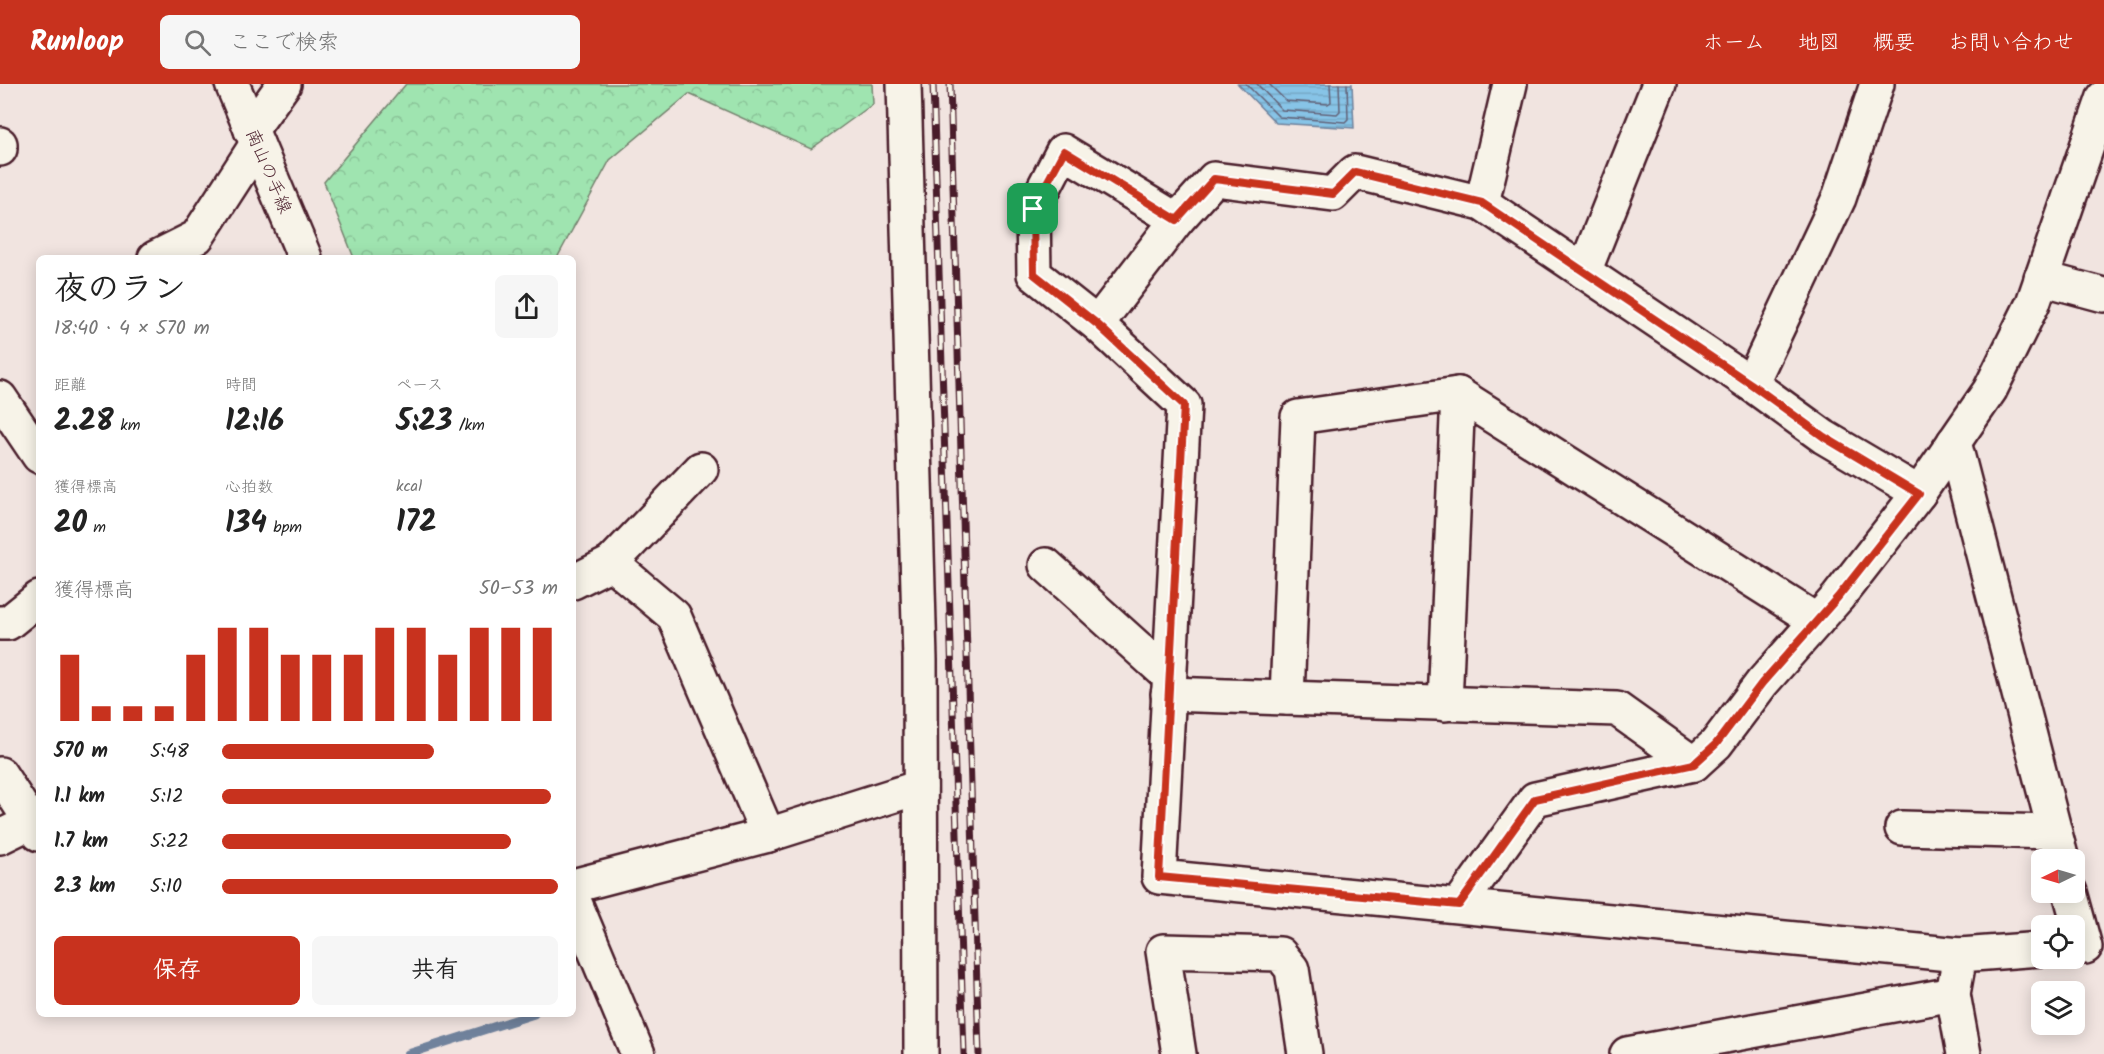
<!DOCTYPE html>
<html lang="ja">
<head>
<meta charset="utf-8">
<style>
	body { margin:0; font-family:Kalam,"Klee One",sans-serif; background:#f6f6f6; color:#222; height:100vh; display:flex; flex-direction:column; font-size:22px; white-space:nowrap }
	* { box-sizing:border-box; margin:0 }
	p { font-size:20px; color:#767676 }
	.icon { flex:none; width:33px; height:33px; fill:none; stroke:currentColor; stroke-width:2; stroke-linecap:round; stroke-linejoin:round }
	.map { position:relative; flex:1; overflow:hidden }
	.drawer { position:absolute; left:36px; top:171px; width:540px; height:762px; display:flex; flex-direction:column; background:#fff; border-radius:9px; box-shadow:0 3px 15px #0003 }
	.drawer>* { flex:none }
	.needle { width:39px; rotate:265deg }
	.controls { position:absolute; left:2031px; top:765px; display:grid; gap:12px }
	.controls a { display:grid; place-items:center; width:54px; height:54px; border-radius:9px; background:#fff; box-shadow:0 3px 15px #0003; font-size:30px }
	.pin { position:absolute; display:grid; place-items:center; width:51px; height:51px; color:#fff; margin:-26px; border-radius:12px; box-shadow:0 3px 9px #0006 }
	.round { display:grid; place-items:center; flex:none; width:63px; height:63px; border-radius:9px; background:#f6f6f6 }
	.summary { display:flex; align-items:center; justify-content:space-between; height:102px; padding:0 18px }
	h1 { font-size:33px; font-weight:700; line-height:45px }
	.stats { display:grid; grid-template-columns:repeat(3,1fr); gap:9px; height:102px; padding:6px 18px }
	.stats div { display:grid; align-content:center }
	.stats b { font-size:30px; font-weight:700 }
	.stats small { font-size:16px; font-weight:400 }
	.stats p { font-size:16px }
	.chart { height:168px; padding:12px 18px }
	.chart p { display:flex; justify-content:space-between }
	.chart svg { width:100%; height:108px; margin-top:6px; stroke:#c8321e; stroke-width:6 }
	.cta { display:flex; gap:12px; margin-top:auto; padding:12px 18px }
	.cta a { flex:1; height:69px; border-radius:9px; background:#c8321e; color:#fff; font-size:24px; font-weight:700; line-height:69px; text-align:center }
	.cta a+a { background:#f6f6f6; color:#222 }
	ul { padding:0 18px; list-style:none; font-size:20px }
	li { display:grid; grid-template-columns:96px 72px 1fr; align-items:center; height:45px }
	li i { height:15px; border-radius:8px; background:#c8321e }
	header { display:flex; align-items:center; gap:36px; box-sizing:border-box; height:84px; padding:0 30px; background:#c8321e; color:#fff }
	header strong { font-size:28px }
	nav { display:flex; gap:33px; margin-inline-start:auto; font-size:21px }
	.search { width:420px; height:54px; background:#f6f6f6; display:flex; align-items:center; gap:15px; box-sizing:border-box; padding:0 21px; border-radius:9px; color:#767676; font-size:22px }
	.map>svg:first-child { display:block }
	.forest { fill:url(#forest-crowns); stroke:#74826e; stroke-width:1.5 }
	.water { fill:url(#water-rules); stroke:#6f829c; stroke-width:1.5 }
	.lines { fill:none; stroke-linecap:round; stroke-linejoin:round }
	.shore { stroke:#626176; stroke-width:1.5 }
	.stream { stroke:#6f829c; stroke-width:9 }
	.minor-casing { stroke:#4a1f2b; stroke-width:38 }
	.minor { stroke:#f7f3e8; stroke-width:33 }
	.rail-casing { stroke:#4a1f2b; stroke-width:7 }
	.rail { stroke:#f7f3e8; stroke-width:4.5; stroke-dasharray:14; stroke-linecap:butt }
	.route-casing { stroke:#fff; stroke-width:12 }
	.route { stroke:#c8321e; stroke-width:8 }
	.labels { text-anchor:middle; stroke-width:4.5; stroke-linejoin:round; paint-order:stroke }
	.street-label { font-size:18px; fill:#4a1f2b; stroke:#f7f3e8 }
</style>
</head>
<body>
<header>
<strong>Runloop</strong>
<div class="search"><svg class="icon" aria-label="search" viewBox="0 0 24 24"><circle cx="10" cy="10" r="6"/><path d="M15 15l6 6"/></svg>ここで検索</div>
<nav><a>ホーム</a><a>地図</a><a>概要</a><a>お問い合わせ</a></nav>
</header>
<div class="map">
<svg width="2104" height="970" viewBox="0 0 2104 970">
	<defs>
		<pattern id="forest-crowns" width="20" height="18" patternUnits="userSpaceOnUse" patternTransform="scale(1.5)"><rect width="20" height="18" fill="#9fe4b0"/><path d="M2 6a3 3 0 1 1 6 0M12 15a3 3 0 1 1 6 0" fill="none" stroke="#8ac398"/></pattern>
		<pattern id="water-rules" width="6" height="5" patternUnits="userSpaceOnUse" patternTransform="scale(1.5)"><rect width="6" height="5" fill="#87c4e7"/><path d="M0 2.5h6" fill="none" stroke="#76a8c6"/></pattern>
	</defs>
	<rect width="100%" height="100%" fill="#f1e4e0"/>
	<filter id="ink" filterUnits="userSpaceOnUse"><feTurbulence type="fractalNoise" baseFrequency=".0167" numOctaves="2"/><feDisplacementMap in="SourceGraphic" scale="12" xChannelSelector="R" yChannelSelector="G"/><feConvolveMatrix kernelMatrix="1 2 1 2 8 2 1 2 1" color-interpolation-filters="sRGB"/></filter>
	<g filter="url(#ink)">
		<polygon class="forest" points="406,0 872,0 873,20 811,65 689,10 610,76 557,174 354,174 324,98"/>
		<polygon class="water" points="1238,0 1352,0 1354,44 1276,39"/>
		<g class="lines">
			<g class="shore">
				<polyline points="1246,0 1279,33 1345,38 1348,35 1347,0"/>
				<polyline points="1257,0 1282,26 1337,30 1340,27 1339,0"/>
				<polyline points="1269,0 1286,17 1328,20 1331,18 1330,0"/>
			</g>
			<polyline class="stream" points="408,970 534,930"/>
			<defs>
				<g id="minor">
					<polyline points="232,0 305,174"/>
					<polyline points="904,0 920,576 921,970"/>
					<polyline points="251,46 284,0"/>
					<polyline points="0,60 0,65"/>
					<polyline points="1482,119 1510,0"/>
					<polyline points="155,174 197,153 257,60"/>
					<polyline points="1584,188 1659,0"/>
					<polyline points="2041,194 2104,211"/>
					<polyline points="1097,240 1034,190 1033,125 1063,67 1177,136"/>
					<polyline points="1751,300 1839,114 1877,0"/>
					<polyline points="1458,310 1817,537"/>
					<polyline points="0,314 39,372"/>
					<polyline points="1954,358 2062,776"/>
					<polyline points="1919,409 1824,353 1751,300 1482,119 1355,88 1333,110 1214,95 1177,136 1097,240 1184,321 1159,793 1960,871"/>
					<polyline points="611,479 701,385"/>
					<polyline points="1046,481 1169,592"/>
					<polyline points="573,498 611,479 674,532 768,751"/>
					<polyline points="0,539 8,539 39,514"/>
					<polyline points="1168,610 1617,625 1694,680"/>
					<polyline points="1287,614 1298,333 1458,310 1445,620"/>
					<polyline points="0,690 39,750"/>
					<polyline points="1902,744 2054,748"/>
					<polyline points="0,753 39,734"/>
					<polyline points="573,802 768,751 920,703"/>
					<polyline points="2070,808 2085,863"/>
					<polyline points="573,814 638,970"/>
					<polyline points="1459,821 1535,715 1694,680 1716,660 1762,599 1838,513 1919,409 1990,306 2033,219 2104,13"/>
					<polyline points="1179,970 1163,867 1280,870 1292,885 1305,970"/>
					<polyline points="1627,970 1953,910"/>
					<polyline points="1964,970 1953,910 1960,871 2042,865"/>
				</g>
			</defs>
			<use href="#minor" class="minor-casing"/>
			<use href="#minor" class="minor"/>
			<defs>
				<g id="rail">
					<polyline points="933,0 964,970"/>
					<polyline points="950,0 979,970"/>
				</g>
			</defs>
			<use href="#rail" class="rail-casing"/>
			<use href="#rail" class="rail"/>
		</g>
	</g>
	<g class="lines" filter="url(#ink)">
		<defs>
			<polygon id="route" points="1064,67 1177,136 1214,95 1333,110 1355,88 1482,119 1751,300 1824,353 1919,410 1838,513 1762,599 1716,660 1694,680 1535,715 1459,821 1159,793 1184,321 1097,240 1034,190 1033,125"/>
		</defs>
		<use href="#route" class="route-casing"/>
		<use href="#route" class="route"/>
	</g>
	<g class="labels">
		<g class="street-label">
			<text transform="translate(269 87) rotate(67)" y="6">南山の手線</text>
		</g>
	</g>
</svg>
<div class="controls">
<a><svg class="needle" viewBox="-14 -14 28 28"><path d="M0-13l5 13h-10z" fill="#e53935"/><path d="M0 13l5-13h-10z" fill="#767676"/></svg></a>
<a><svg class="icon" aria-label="locate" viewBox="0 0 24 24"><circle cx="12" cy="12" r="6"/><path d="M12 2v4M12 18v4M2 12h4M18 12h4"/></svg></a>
<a><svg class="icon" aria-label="layers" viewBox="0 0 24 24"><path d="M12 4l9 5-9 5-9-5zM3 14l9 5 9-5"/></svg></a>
</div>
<div class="pin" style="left:1033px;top:125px;background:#1e9e55"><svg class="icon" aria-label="arrive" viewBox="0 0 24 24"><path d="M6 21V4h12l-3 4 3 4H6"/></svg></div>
<section class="drawer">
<div class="summary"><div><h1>夜のラン</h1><p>18:40 · 4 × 570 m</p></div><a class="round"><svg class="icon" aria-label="share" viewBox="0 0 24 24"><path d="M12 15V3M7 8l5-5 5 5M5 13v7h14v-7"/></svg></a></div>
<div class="stats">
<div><p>距離</p><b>2.28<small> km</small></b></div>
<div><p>時間</p><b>12:16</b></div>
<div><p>ペース</p><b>5:23<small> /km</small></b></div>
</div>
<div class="stats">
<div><p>獲得標高</p><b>20<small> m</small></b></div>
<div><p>心拍数</p><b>134<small> bpm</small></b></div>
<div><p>kcal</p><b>172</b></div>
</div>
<div class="chart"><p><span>獲得標高</span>50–53 m</p>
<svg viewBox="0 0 160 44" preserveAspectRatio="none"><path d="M5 44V17M15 44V38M25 44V38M35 44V38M45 44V17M55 44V6M65 44V6M75 44V17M85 44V17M95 44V17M105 44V6M115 44V6M125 44V17M135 44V6M145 44V6M155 44V6"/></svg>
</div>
<ul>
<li><b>570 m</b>5:48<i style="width:63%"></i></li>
<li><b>1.1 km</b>5:12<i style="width:98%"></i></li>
<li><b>1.7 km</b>5:22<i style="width:86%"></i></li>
<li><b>2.3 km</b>5:10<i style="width:100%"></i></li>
</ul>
<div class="cta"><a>保存</a><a>共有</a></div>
</section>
</div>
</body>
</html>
